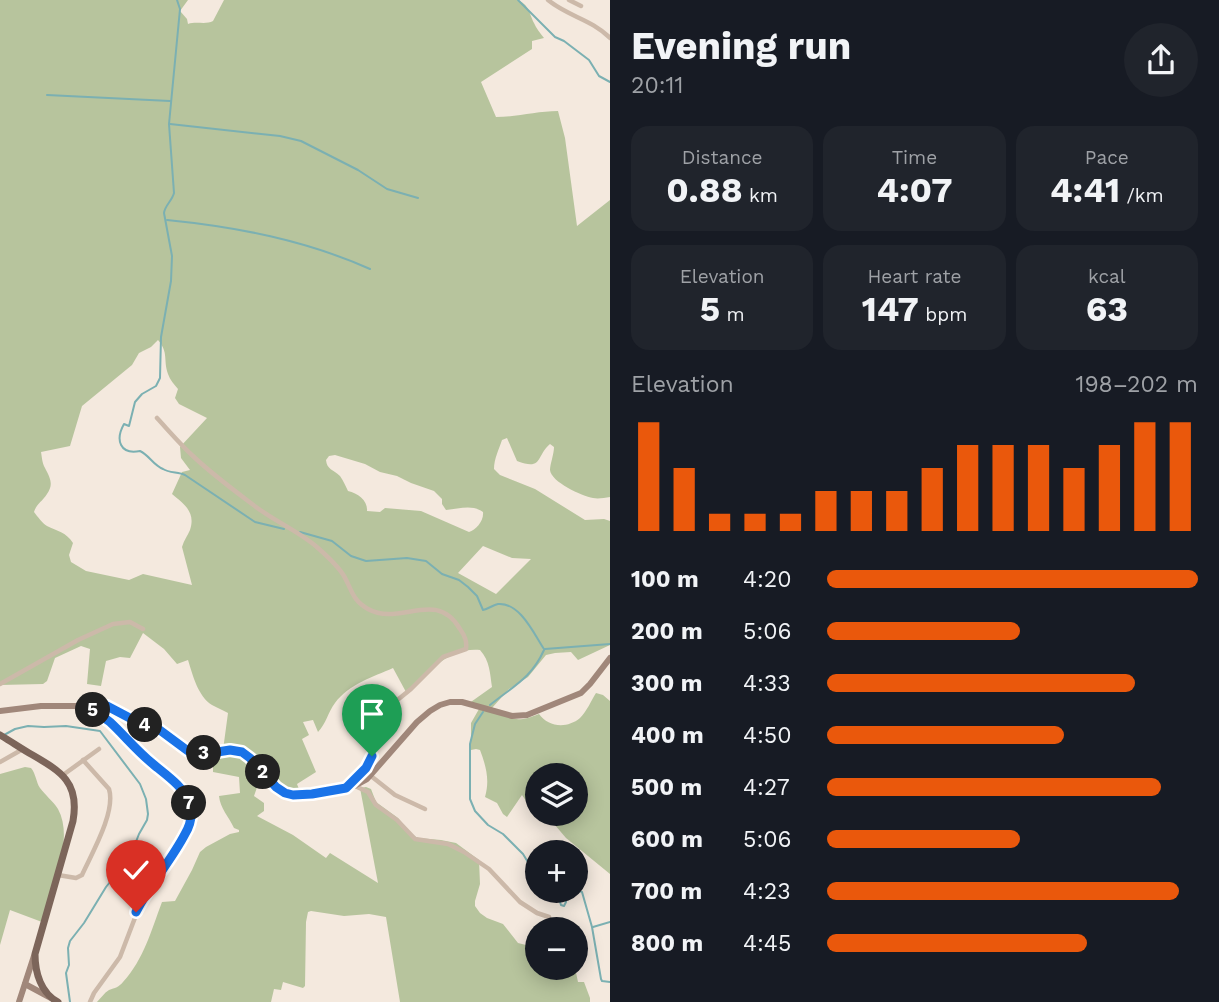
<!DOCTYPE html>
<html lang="en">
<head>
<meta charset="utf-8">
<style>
	body { margin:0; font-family:"Work Sans",sans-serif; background:#20242c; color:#f1f3f6; height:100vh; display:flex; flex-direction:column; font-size:26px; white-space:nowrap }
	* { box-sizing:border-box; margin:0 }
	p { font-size:23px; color:#9ea1a6 }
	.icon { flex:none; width:38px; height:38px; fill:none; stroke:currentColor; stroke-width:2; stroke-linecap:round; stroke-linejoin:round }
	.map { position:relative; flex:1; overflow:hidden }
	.side { display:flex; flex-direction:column; background:#171b24; width:609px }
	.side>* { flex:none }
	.fabs { position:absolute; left:525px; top:763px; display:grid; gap:14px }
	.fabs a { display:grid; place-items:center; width:63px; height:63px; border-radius:50%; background:#171b24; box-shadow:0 4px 18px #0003; font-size:35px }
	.pin { position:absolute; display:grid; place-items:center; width:60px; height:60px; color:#fff; margin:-72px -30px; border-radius:50% 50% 50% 0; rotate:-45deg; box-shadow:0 0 7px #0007 }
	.pin .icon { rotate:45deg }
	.km { position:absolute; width:35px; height:35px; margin:-18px; border-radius:50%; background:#222; color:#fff; font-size:19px; line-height:35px; text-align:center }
	.round { display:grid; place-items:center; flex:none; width:74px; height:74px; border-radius:37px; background:#20242c }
	.overview { display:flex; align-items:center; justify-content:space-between; height:119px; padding:0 21px }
	h1 { font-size:38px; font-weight:700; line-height:52px }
	.stats { display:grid; grid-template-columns:repeat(3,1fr); gap:10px; height:119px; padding:7px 21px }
	.stats div { display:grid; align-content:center; border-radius:18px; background:#20242c; text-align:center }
	.stats b { font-size:35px; font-weight:700 }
	.stats small { font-size:19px; font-weight:400 }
	.stats p { font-size:19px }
	.chart { height:196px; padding:14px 21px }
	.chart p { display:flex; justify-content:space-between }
	.chart svg { width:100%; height:126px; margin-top:7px; stroke:#ea580c; stroke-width:6 }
	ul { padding:0 21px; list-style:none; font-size:23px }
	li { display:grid; grid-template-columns:112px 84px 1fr; align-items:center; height:52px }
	li i { height:18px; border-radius:9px; background:#ea580c }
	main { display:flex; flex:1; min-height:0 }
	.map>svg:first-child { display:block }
	.green { fill:#b7c49d; fill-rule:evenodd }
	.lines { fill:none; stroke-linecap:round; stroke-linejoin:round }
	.stream { stroke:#7bb0b2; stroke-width:2 }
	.street { stroke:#ccb9a9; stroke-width:4.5 }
	.secondary { stroke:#a0877a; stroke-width:6 }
	.primary { stroke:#7c655a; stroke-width:7 }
	.route-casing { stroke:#fff; stroke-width:14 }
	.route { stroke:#1a73e8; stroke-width:9 }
</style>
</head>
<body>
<main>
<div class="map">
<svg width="610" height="1002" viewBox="0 0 610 1002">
	<rect width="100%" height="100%" fill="#f4e9de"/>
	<g class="green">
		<path d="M0 0H188L180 11 187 19 188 24C196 21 206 25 213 21L224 0H517C529 4 529 13 534 23 536 28 540 33 544 38L532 41V49L481 82 496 117C517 117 537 111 558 111L565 138 577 226 610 200V497C604 498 598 499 593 498 582 496 551 482 550 470 550 464 554 454 554 447L550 444C536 456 543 471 517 461L507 438 502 440C499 449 494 459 494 469L500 475 535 489 585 520 604 519 610 521V645L578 660 571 652 555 653 546 655 528 677 509 689 492 708C512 720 517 723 539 714 548 727 567 729 580 718 587 711 591 701 596 693L603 695 610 701V874L566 838 549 818 535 814 522 795 507 817 503 814 497 803 485 797C490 780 486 766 480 750L476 749 471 750V723L479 709 468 704 492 687C490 674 490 661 480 650 449 647 428 673 406 692L393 668C373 677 349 684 335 703 328 712 326 724 318 732L313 720 303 722 309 735 302 739 316 772 297 784 302 797C284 798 273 789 261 776L254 796 264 803V811L257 816 293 835 326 858 330 853 378 883 360 788 366 787 371 789 376 802 398 818 411 834 418 838 441 840 456 843 479 860 480 884 475 901V906L480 913 487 918 503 924 518 943 526 945 537 940V968H575L578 982H584L590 998V1002H400L386 917 369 914 344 916 311 911 308 912 306 922 305 986 303 988 283 982 281 990 274 989 271 1002H97C101 998 104 993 109 990 115 988 119 987 123 982 144 959 151 931 162 902L175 901 192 870 200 852 206 847 230 834 239 832V830L234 828C229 817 220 808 219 796L240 793 239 777 213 772V754L223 750 228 713C223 710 217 708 212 705 198 696 193 676 188 660L177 664 164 649 143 633 130 658 120 657 106 661 101 686 87 684 90 649 81 646 55 658 47 681 43 684 0 685ZM158 340C169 353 163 359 168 374 170 380 174 384 178 389L175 398 179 404 207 418 180 447 181 458 190 470 182 472 172 494C184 504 196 512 190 530 188 535 184 540 182 547L192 585 143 574 129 580 86 571 71 562 69 555 73 543C66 532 57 531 47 526 42 523 38 517 34 512 37 503 42 502 47 494 54 484 50 478 45 468 42 463 42 457 41 452L70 446 82 406 132 365 139 353 151 347ZM335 455 365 464 380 472 397 476 411 483 434 491 442 499V504L446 510C459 509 472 504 483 512 484 521 476 530 469 532L421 511 385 508 380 512 367 511C368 501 358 493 348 491 346 487 343 480 340 476 333 469 327 470 326 460L329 456ZM483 546 512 558 531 559 496 594 458 573ZM537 775H576V814H537Z"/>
		<path d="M25 767 31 768C36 774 36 782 40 788 45 795 53 801 58 809 75 840 51 891 42 922L10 910 0 945V774Z"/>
	</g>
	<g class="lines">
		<g class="stream">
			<path d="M177 0 180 9 169 124 174 193C172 201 165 205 164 213L172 256 171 281 161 337 160 378 156 386 142 394 135 402 129 426 124 424C115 440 120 455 140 451 149 455 153 465 163 469 169 473 178 472 185 475L255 522 284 529"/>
			<polyline points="518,0 555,37 564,41 589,60 599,76 610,82"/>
			<polyline points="47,95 170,101"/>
			<polyline points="170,124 280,136 301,141 358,170 387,189 418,198"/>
			<path d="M167 220C237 227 305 240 370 269"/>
			<path d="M300 532 332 541 351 556 366 561 407 558 426 561 442 574 459 580 468 587 477 596 483 610C488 609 493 605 498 604 520 602 534 634 544 649"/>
			<polyline points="545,649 610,644"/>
			<path d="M490 705C513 686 531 679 544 650"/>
			<polyline points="483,712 475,724 470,744 470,799 475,811 488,825 503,834 523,854 537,877"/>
			<polyline points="4,735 15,729 28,726 44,727 66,726 100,731 140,784 146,799 148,814 147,820 139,834 130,857 106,887 84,923 70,941 68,948 69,965 66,973 70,1002"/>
			<polyline points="576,890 582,892 592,927 601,979 602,981 610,982"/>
			<polyline points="550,891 559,899 561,905 564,906 566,902 566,891"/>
			<polyline points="593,927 610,922"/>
		</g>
		<g class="street">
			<path d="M548 0C569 17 591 19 610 38"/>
			<polyline points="569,0 581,6"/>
			<path d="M157 418C169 431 181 445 194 457 213 475 235 491 256 507 276 522 300 532 318 548 327 556 338 566 344 576 352 590 352 600 368 609 400 627 436 588 460 629 465 636 467 641 466 649L443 657 411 689 390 706 385 714 381 734 370 762 348 786"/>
			<polyline points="0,684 78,640 113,624 130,622 143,629"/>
			<polyline points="89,706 96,713 109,722 150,761 177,784 185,794 190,803 191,816 186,833 141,902 120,957 94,993 90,1002"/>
			<polyline points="0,762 23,749"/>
			<polyline points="63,775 99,749"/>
			<polyline points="371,776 395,795 425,809"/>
			<polyline points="355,786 368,792 376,805 397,820 415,839 448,844 464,852 489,869 520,902 537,913 549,917"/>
			<path d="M58 875 76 878 82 875C92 853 116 812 109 789L83 760"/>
		</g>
		<g class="secondary">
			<polyline points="0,711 41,706 107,706 143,725 157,728 188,751 211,753 230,750 242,752 250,758 271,782 281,790 293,795 312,794 354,786 367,779 417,722 430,711 440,705 450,702 462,702 512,716 527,715 581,693 590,684 610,658"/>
			<polyline points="25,984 51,998"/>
			<polyline points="19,1002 34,956"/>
		</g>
		<path class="primary" d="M0 735C10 741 19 747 29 753 60 771 80 781 73 821L35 954C35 973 41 993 58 1002"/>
	</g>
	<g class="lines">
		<defs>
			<path id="route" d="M136 912C150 884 171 861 185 834 191 824 193 813 189 802 183 786 166 775 153 764 137 751 124 735 110 722 102 716 95 713 89 705L107 706 143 725 157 728 188 751 211 753 230 750 242 752 250 758 276 787 285 793 293 795 312 794 346 788 366 768 372 756"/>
		</defs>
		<use href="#route" class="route-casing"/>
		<use href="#route" class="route"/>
	</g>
</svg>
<div class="fabs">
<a><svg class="icon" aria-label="layers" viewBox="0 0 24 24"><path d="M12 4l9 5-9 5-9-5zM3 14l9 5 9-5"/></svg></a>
<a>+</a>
<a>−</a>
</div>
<div class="pin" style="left:372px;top:756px;background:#1e9e55"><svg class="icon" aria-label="arrive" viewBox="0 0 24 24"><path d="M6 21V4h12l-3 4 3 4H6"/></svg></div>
<div class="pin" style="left:136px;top:912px;background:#d93025"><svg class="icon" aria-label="check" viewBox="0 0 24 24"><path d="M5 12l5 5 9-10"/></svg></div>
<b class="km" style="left:263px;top:772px">2</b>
<b class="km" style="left:204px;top:753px">3</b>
<b class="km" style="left:145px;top:725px">4</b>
<b class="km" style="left:93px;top:710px">5</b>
<b class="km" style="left:189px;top:803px">7</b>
</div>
<section class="side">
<div class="overview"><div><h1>Evening run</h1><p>20:11</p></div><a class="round"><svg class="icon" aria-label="share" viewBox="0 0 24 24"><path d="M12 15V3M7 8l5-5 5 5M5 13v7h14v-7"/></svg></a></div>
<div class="stats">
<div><p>Distance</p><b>0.88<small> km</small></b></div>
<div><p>Time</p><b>4:07</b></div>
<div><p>Pace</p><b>4:41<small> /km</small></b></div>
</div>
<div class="stats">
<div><p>Elevation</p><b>5<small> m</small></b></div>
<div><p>Heart rate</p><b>147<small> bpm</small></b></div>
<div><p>kcal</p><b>63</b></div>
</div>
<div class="chart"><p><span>Elevation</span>198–202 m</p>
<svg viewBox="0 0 160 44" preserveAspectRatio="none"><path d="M5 44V6M15 44V22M25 44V38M35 44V38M45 44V38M55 44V30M65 44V30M75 44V30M85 44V22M95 44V14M105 44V14M115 44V14M125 44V22M135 44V14M145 44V6M155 44V6"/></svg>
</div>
<ul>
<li><b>100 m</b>4:20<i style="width:100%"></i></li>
<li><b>200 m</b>5:06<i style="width:52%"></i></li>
<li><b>300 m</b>4:33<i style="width:83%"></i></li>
<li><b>400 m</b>4:50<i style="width:64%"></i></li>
<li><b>500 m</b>4:27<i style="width:90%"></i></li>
<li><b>600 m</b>5:06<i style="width:52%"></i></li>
<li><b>700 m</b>4:23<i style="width:95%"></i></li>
<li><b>800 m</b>4:45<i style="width:70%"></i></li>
</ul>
</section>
</main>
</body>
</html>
